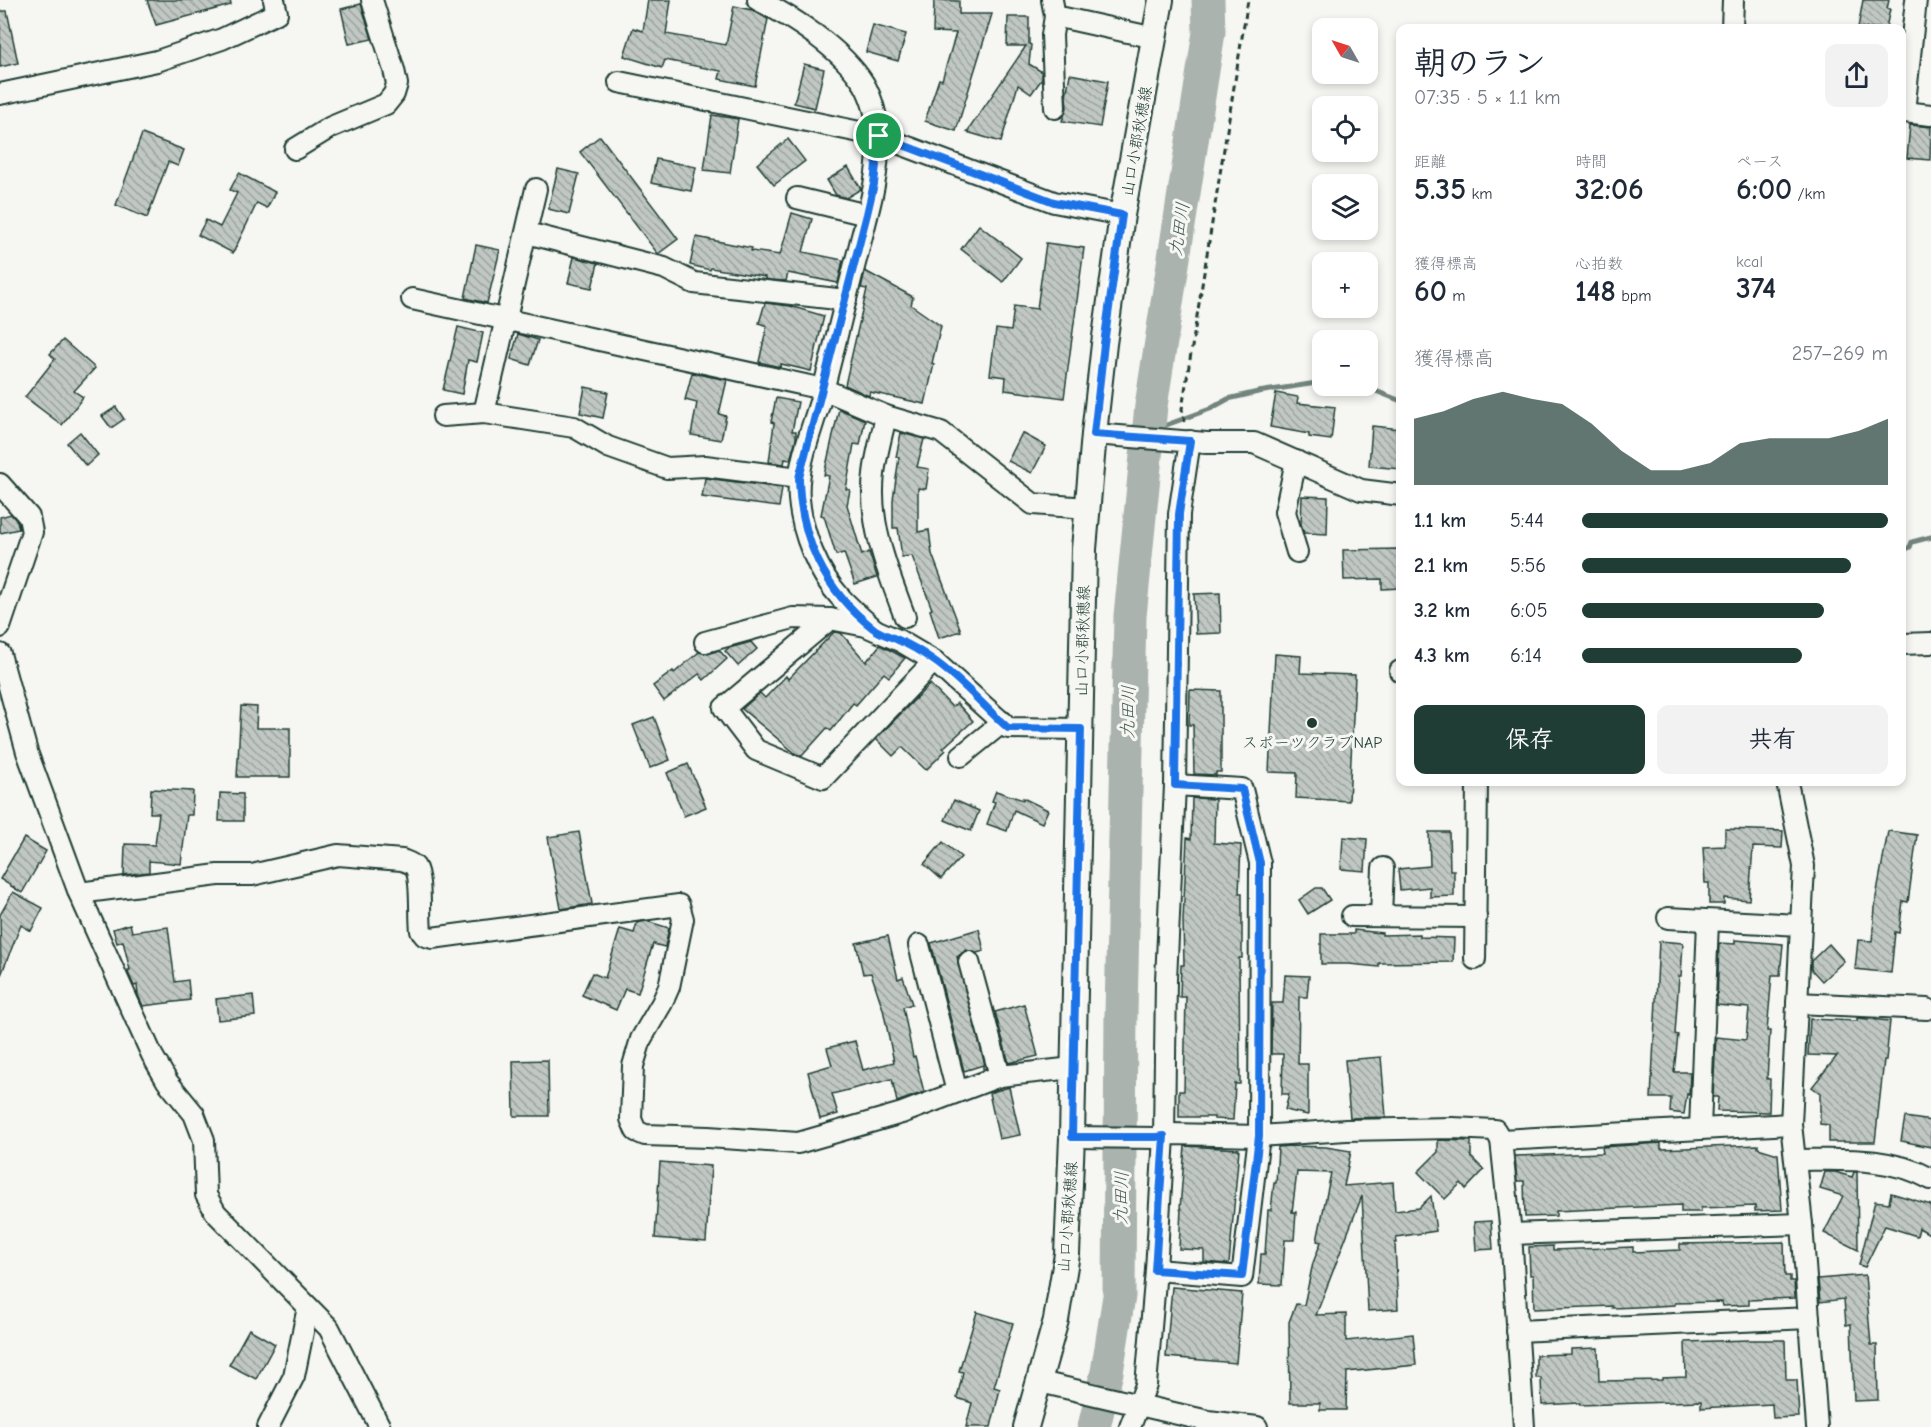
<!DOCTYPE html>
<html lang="ja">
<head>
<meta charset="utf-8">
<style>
	body { margin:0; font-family:"Comic Neue","Klee One",sans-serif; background:#f2f2f3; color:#1f2937; height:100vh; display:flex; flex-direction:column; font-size:22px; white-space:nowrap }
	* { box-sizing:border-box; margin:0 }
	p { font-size:20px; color:#747a83 }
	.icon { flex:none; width:33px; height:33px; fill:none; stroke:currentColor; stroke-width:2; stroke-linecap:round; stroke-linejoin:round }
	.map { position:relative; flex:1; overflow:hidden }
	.side { position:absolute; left:1396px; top:24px; width:510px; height:762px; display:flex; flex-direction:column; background:#fff; border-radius:12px; box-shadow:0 3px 9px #0003 }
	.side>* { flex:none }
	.needle { width:39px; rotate:309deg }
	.tools { position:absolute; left:1312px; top:18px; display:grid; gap:12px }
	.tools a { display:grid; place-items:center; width:66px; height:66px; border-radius:12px; background:#fff; box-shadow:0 3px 9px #0003; font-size:30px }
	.pin { position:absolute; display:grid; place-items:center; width:51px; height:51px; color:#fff; margin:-26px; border:3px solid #fff; border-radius:50%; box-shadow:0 2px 6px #0007 }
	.round { display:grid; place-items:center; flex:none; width:63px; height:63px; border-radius:12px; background:#f2f2f3 }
	.head { display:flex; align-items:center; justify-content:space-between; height:102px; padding:0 18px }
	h1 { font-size:33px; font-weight:600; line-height:45px }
	.metrics { display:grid; grid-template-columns:repeat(3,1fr); gap:9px; height:102px; padding:6px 18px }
	.metrics div { display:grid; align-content:center }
	.metrics b { font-size:30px; font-weight:600 }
	.metrics small { font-size:16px; font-weight:400 }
	.metrics p { font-size:16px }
	.chart { height:168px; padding:12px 18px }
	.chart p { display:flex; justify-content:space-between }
	.chart svg { width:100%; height:108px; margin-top:6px; fill:#1f3d34; opacity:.7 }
	.button { display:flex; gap:12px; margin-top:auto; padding:12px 18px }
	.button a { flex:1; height:69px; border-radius:12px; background:#1f3d34; color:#fff; font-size:24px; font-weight:600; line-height:69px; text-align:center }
	.button a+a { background:#f2f2f3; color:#1f2937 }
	ul { padding:0 18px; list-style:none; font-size:20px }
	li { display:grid; grid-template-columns:96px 72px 1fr; align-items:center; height:45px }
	li i { height:15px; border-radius:8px; background:#1f3d34 }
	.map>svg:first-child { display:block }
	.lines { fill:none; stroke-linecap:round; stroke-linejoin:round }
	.stream { stroke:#72847d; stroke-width:5 }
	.river { stroke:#aab3ae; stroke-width:33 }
	.building { fill:url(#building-back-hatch); stroke:#1f3d34; stroke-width:1.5 }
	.minor-casing { stroke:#1f3d34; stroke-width:24 }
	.major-casing { stroke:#1f3d34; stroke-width:28 }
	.path { stroke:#1f3d34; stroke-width:3; stroke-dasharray:6 4.5; stroke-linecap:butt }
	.minor { stroke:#f6f6f2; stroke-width:20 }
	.major { stroke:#f6f6f2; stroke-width:24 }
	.route-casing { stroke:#fff; stroke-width:12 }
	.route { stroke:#1a73e8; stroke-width:8 }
	.poi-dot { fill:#1f3d34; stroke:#f6f6f2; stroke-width:2 }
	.labels { text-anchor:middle; stroke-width:6; stroke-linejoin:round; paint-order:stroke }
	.street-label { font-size:16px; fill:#1f3d34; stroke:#f6f6f2 }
	.poi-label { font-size:16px; fill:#1f3d34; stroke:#f6f6f2 }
	.water-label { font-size:18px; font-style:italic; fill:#425a52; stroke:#f6f6f2 }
</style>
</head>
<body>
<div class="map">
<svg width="1931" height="1427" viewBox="0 0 1931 1427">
	<defs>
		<pattern id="building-back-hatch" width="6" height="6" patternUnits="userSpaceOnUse" patternTransform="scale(1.5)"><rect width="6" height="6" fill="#c1c8c3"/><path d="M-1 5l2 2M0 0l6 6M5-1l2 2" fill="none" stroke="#9ca49f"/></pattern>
	</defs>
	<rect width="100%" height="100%" fill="#f6f6f2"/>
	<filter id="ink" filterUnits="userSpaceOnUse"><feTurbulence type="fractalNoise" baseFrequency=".0167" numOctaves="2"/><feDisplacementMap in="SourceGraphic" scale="12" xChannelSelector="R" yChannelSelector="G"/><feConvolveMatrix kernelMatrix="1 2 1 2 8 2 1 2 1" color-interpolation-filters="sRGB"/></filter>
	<g filter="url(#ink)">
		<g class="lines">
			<g class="stream">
				<polyline points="1363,386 1401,401"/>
				<polyline points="1150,431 1210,409 1228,399 1258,392 1323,382"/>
				<polyline points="1902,551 1910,547 1912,542 1931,537"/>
			</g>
			<polyline class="river" points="1094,1427 1107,1372 1119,1296 1121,1013 1130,616 1151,406 1209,32 1208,0"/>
		</g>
		<g class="building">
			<polygon points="147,0 230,0 231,5 156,25"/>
			<polygon points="648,0 671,0 666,34 726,45 734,6 752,10 768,19 755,86 719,79 721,71 665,60 662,68 624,56 633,28 643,31"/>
			<polygon points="934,0 959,1 959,14 992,14 956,131 925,121 939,79 942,80 956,33 933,32"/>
			<polygon points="1863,0 1889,0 1887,9 1890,9 1886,28 1858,28"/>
			<polygon points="361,4 372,39 349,44 341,9"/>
			<polygon points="0,11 7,11 18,63 0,67"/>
			<polygon points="1008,17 1029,17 1029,44 1031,45 1029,64 1042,72 1042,79 1031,94 1018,85 1001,142 967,132 1026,46 1007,46"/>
			<polygon points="873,25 906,34 898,61 866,52"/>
			<polygon points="804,64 824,69 815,108 794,103"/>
			<polygon points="1070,74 1108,81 1100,127 1062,121 1067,108 1066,96"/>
			<polygon points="712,115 738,119 730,173 704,170"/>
			<polygon points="1910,125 1931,127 1930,160 1907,158"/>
			<polygon points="142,134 184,150 178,166 168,162 147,218 116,205"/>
			<polygon points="600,136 678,239 658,254 580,152"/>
			<polygon points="788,139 805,161 774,185 757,164"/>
			<polygon points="656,159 696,167 691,191 651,183"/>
			<polygon points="848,167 861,189 846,198 836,195 827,180"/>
			<polygon points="558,169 579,174 569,214 548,209"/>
			<polygon points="239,173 275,192 267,208 257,203 233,253 198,235 206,220 220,227 237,193 230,190"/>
			<polygon points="792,213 812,219 803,252 843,260 838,283 788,273 786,281 771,280 765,279 765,277 711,268 710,270 690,265 696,237 752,248 751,251 780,255"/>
			<polygon points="979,225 1021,258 1003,282 961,249"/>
			<polygon points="1046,243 1084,248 1064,398 1005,390 1006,377 990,375 996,329 1011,331 1014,306 1037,309"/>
			<polygon points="476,245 500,250 487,303 465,298"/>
			<polygon points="574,257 598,263 592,288 568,283"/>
			<polygon points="865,271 913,297 911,305 941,326 932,363 934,364 925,404 870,392 869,396 845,385 867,289 861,288"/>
			<polygon points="765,303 790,306 824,316 811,371 781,364 780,367 759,362 767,326 759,323"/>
			<polygon points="458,327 483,333 477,362 468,360 462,394 443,390"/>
			<polygon points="518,334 538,340 530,365 511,359"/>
			<polygon points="63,340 95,368 74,391 83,397 62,425 25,397 55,359 50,354"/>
			<polygon points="692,373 727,380 719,414 726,416 721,440 691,435 697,403 685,400"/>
			<polygon points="585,387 608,392 603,418 580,413"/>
			<polygon points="1276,393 1298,397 1297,403 1335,407 1331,440 1309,437 1309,434 1270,427"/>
			<polygon points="776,398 798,402 792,431 796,431 796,439 790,460 785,459 784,464 769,462 774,423 771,422"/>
			<polygon points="116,407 124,419 111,428 102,416"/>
			<polygon points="839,409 865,420 860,445 854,444 846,489 850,490 847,505 862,555 869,552 877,577 855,584 844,553 836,555 824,516 821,515 829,476 824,475"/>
			<polygon points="1372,426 1401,429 1401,469 1369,466"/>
			<polygon points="80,432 98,455 86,466 67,443"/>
			<polygon points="901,433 924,439 917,467 929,469 926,489 918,488 918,532 929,530 932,554 961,631 939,638 930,610 932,609 912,556 902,557 898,528 893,528 893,500 899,457 896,457"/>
			<polygon points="1022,433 1046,446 1032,473 1008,461"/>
			<polygon points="705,478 782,488 779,507 702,497"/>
			<polygon points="1302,496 1328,497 1327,534 1304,533 1301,524"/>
			<polygon points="11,514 17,521 19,529 0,533 0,517"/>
			<polygon points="1399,549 1400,588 1382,589 1382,579 1344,580 1343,550"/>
			<polygon points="1220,593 1221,633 1196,634 1194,594"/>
			<polygon points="834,632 841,633 866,662 880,645 905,658 889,677 884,673 856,705 853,703 831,731 827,728 802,756 796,754 742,709 760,693 765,698 786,676 788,679"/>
			<polygon points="751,642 757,649 738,666 725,651 729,648"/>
			<polygon points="719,650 727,659 704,680 699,674 664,701 653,686 673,671 674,673 699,652 708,654"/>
			<polygon points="1275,654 1301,656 1300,673 1355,675 1349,801 1296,798 1297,773 1269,772"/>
			<polygon points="930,684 952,707 957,703 973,721 943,748 946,750 926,770 902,747 893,756 876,739"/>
			<polygon points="1190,690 1221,691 1221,772 1216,772 1216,775 1194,774 1193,725 1189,725"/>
			<polygon points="241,706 257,707 256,728 290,728 290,777 237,777"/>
			<polygon points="654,717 670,760 650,768 633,725"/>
			<polygon points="688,764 706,807 684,816 667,773"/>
			<polygon points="151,789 193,791 192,815 187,815 181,864 149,861 149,872 124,875 125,844 155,845 159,813 150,813"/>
			<polygon points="996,791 1023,800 1023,798 1048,810 1042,823 1014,810 1007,831 987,824 995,802 992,801"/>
			<polygon points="220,793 243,794 243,821 219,821"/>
			<polygon points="1192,798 1215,799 1214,843 1241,845 1239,893 1242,893 1242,958 1239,958 1240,1084 1235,1084 1233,1120 1214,1119 1214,1117 1179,1117 1179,1091 1184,1091 1186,997 1180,997 1181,965 1184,965 1183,920 1187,838 1191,839"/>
			<polygon points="954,800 979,811 971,831 945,820"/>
			<polygon points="1725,829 1783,831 1782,848 1753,847 1749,900 1724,898 1724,904 1709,904 1709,883 1705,883 1703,847 1725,846"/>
			<polygon points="1888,831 1917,835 1908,902 1903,901 1899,933 1895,932 1891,973 1855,969 1858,940 1872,941 1876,897"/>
			<polygon points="579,832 592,904 561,909 548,837"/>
			<polygon points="1429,832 1449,832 1450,870 1454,870 1454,896 1430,897 1430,887 1400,890 1398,869 1430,866"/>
			<polygon points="1343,837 1367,839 1365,871 1341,869"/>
			<polygon points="24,838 46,851 22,893 0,879"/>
			<polygon points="943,842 961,857 941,879 924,864"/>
			<polygon points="1316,888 1322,888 1330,900 1308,914 1299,900"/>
			<polygon points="13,892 43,908 31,931 21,925 1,975 0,915"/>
			<polygon points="646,921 669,928 665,947 653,944 638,993 625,989 616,1010 582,995 592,973 605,978 620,929 634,933 637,923"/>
			<polygon points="130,924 132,932 168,927 175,982 188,980 190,1000 143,1006 138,995 137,985 134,986 129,975 128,970 130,970 123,941 117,943 113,929"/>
			<polygon points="979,929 984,951 977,953 966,950 957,957 986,1069 983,1069 983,1065 964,1071 931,943"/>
			<polygon points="1354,930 1382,933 1382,935 1420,934 1420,937 1454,938 1453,962 1379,963 1379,967 1349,964 1321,964 1321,934 1354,934"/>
			<polygon points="888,936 898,979 903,977 912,1004 903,1007 913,1057 915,1056 924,1092 897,1102 892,1079 832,1094 838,1114 820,1119 808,1072 832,1065 827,1048 855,1041 863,1070 894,1062 883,1009 871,973 863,974 856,943"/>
			<polygon points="1735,940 1783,944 1780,975 1772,975 1767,1031 1770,1031 1767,1079 1770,1079 1769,1112 1717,1111 1718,1097 1713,1097 1716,1037 1746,1040 1749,1008 1717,1005 1719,943 1735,944"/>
			<polygon points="1659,941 1683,943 1681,976 1679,976 1675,1034 1678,1035 1674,1072 1690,1072 1689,1095 1687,1094 1684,1114 1670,1112 1671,1098 1651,1098"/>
			<polygon points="1829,944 1844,961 1822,981 1811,969 1811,961"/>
			<polygon points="1285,975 1309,976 1307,997 1299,997 1298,1064 1308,1064 1308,1115 1285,1110 1289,1094 1282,1094 1283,1054 1271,1054 1272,1003 1283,1003"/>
			<polygon points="253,995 255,1016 218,1020 216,999"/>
			<polygon points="1024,1004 1038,1056 1009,1063 995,1012"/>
			<polygon points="1857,1018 1890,1021 1886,1060 1884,1060 1875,1142 1829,1142 1829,1125 1820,1124 1820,1093 1812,1087 1837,1056 1808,1055 1810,1019 1857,1021"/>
			<polygon points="1381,1057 1386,1117 1350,1118 1345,1060"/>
			<polygon points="548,1060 549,1116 514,1116 513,1061"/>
			<polygon points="1009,1087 1020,1135 999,1139 989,1093"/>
			<polygon points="1905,1117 1931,1121 1931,1147 1901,1141"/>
			<polygon points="1438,1140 1471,1141 1471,1157 1484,1170 1466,1189 1461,1183 1445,1199 1418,1172 1438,1152"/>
			<polygon points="1661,1143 1661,1149 1758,1145 1758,1148 1778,1154 1782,1210 1755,1211 1755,1206 1701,1208 1701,1212 1681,1212 1681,1205 1556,1211 1556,1216 1525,1217 1524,1181 1517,1181 1515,1156 1603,1153 1602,1147"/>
			<polygon points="1185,1146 1239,1149 1229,1264 1204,1262 1204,1250 1179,1249 1181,1209 1180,1209"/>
			<polygon points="1290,1146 1326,1147 1351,1151 1344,1186 1393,1182 1395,1211 1419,1208 1431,1196 1436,1231 1396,1237 1397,1243 1395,1243 1398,1309 1368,1311 1362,1196 1316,1315 1346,1314 1346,1341 1413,1334 1416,1365 1347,1372 1346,1410 1320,1410 1320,1403 1290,1403 1289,1322 1296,1304 1304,1305 1313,1263 1321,1242 1317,1241 1331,1173 1297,1172 1292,1212 1296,1212 1294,1240 1285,1240 1282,1285 1259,1284 1261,1254 1265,1254 1268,1210 1271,1210 1274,1183 1276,1183 1278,1147"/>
			<polygon points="660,1162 711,1166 706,1242 655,1238"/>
			<polygon points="1825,1172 1835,1172 1852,1177 1854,1172 1857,1172 1858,1250 1824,1233 1843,1196 1820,1189"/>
			<polygon points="1891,1193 1931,1205 1931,1235 1919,1228 1917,1236 1885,1226 1865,1267 1859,1265 1875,1201 1889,1203"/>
			<polygon points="1491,1221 1493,1249 1476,1250 1474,1222"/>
			<polygon points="1784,1242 1785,1276 1790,1276 1790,1281 1794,1281 1795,1298 1749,1300 1749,1305 1723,1306 1722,1302 1675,1303 1675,1305 1637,1307 1612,1308 1612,1306 1534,1309 1533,1275 1530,1275 1529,1247 1553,1246 1553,1250 1633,1247 1633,1252 1680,1250 1680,1244"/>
			<polygon points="1865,1275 1871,1345 1877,1345 1878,1400 1854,1401 1851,1324 1846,1325 1844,1299 1820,1302 1818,1279"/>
			<polygon points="1172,1287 1242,1293 1236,1363 1166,1357"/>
			<polygon points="977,1312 1013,1323 994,1387 1000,1389 991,1427 966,1427 972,1403 957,1398 963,1372 959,1371"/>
			<polygon points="249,1329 275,1344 256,1379 229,1365"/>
			<polygon points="1749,1340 1785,1340 1786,1380 1797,1380 1799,1417 1773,1418 1772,1404 1701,1408 1701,1401 1580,1405 1580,1403 1542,1405 1541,1378 1536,1378 1536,1355 1571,1354 1571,1349 1598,1348 1599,1381 1662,1380 1662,1378 1686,1377 1685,1342"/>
		</g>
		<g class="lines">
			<defs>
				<g id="minor">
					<path d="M758 0C794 18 842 49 864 84 872 98 878 119 878 136 880 175 867 215 858 252 845 301 834 349 821 398 812 430 796 465 799 499 802 534 818 573 841 598 851 609 863 619 874 629"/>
					<polyline points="1052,0 1055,16 1155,38"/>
					<polyline points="1916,0 1904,112 1931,115"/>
					<polyline points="1055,16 1052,35 1055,108"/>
					<polyline points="1732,28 1733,0"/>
					<polyline points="619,82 879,136 1054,202 1122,215"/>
					<polyline points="0,94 157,61 222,39 277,13 274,0"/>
					<polyline points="295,149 331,127 386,104 394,94 397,84 394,70 372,0"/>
					<polyline points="797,198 867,215"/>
					<polyline points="527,233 664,268 694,283 846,300"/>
					<polyline points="412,299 823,389 886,416 941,432 1033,504 1088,508"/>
					<polyline points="484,413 536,189"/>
					<polyline points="443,416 484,413 574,427 608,447 667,468 705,466 799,478"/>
					<path d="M886 416C882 435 876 455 874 474 868 524 888 572 905 617"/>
					<polyline points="1094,434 1207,443 1254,443 1361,490 1401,495"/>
					<polyline points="1296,461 1285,512 1297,552"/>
					<polyline points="0,484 29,517 32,532 0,627"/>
					<polyline points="830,619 724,708 756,750 823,778 934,661"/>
					<polyline points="705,642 793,618 830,619 866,626 900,641 934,661 1008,728 1081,729"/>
					<polyline points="1902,644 1931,643"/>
					<polyline points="0,654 27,752 79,893 152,1055 167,1081 194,1114 204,1140 206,1195 216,1213 329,1328 380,1427"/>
					<polyline points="1400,671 1401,671"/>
					<polyline points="961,756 1003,722"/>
					<polyline points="1787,782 1804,866 1791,1124 1802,1224 1817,1427"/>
					<polyline points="1175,785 1242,789 1260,863 1259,1136 1242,1277 1156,1270 1164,1136 1166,980 1175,785 1179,514 1190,441"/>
					<path d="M79 893 218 875H252L338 855 402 860C407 862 412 863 415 867 422 878 419 916 421 931L425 936 432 938 679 905 683 919 669 987 662 1003 641 1039 633 1066 631 1119 636 1131 645 1135 708 1137 798 1143 902 1113 1000 1076 1073 1068"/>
					<polyline points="1352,916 1476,917"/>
					<polyline points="1381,916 1383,868"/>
					<polyline points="1668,918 1801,925"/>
					<polyline points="919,945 957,1092"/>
					<polyline points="1475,959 1477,782"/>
					<polyline points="969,962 1000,1076"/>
					<polyline points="1797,1003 1927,1009"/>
					<polyline points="1700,1129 1708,921"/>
					<polyline points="1072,1137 1156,1138 1171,1134 1259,1136 1346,1130 1452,1128 1495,1130 1501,1140 1791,1124"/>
					<polyline points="1501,1140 1511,1234 1524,1427"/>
					<path d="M1796 1160C1842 1160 1890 1156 1931 1179"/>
					<polyline points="1511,1234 1802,1224"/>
					<polyline points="1517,1331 1809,1318"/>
					<polyline points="1040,1382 1208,1421 1257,1427"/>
					<polyline points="268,1427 294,1376 308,1307"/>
					<polyline points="1130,1427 1146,1385 1156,1270"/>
				</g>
				<polyline id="major" points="1026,1427 1056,1320 1067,1254 1072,1137 1084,549 1094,434 1104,344 1122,215 1161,0"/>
			</defs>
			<use href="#minor" class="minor-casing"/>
			<use href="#major" class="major-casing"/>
			<polyline class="path" points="1185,422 1182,409 1248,0"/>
			<use href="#minor" class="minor"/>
			<use href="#major" class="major"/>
		</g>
	</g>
	<g class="lines" filter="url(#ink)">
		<defs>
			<path id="route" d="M879 136 1054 202 1122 215 1104 344 1094 434 1190 441 1179 514 1175 785 1242 789 1260 863 1259 1136 1242 1276 1155 1270 1164 1136 1156 1137H1072L1081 729 1008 728C983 706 961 679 933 660 923 653 910 645 898 640 890 636 880 634 873 628 825 591 800 538 799 478L867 214 874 184Z"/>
		</defs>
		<use href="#route" class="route-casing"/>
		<use href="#route" class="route"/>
	</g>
	<circle class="poi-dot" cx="1312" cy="723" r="6"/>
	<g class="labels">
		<g class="street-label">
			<text transform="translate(1136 141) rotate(-80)" y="6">山口小郡秋穂線</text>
			<text transform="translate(1082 641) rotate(-89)" y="6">山口小郡秋穂線</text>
			<text transform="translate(1067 1217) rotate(-86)" y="6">山口小郡秋穂線</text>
		</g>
		<g class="poi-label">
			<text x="1312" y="748">スポーツクラブNAP</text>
		</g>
		<g class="water-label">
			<text transform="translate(1179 229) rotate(-81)" y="6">九田川</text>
			<text transform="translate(1128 712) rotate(-89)" y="6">九田川</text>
			<text transform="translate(1121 1198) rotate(-89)" y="6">九田川</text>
		</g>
	</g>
</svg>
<div class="tools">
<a><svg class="needle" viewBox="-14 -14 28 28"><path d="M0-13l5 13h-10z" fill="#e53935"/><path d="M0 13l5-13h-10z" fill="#747a83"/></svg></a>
<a><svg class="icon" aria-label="locate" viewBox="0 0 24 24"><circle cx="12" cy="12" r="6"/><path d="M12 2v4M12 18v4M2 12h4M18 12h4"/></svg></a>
<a><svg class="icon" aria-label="layers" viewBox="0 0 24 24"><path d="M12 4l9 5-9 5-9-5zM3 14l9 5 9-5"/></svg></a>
<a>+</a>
<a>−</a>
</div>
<div class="pin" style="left:879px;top:136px;background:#1e9e55"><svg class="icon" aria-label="arrive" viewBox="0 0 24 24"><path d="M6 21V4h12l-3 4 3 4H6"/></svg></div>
<section class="side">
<div class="head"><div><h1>朝のラン</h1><p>07:35 · 5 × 1.1 km</p></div><a class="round"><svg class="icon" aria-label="share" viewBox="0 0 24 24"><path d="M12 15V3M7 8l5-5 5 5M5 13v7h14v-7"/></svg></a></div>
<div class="metrics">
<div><p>距離</p><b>5.35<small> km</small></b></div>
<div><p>時間</p><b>32:06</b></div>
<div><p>ペース</p><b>6:00<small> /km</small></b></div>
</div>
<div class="metrics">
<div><p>獲得標高</p><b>60<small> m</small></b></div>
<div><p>心拍数</p><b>148<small> bpm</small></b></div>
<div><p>kcal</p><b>374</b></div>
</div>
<div class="chart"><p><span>獲得標高</span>257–269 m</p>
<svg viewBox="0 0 160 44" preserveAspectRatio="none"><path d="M0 44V17L10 14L20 9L30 6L40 9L50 11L60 19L70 30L80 38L90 38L100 35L110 27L120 25L130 25L140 25L150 22L160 17V44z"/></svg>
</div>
<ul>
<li><b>1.1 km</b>5:44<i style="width:100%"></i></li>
<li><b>2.1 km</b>5:56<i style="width:88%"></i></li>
<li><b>3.2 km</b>6:05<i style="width:79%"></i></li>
<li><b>4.3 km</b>6:14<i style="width:72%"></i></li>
</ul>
<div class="button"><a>保存</a><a>共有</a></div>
</section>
</div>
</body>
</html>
